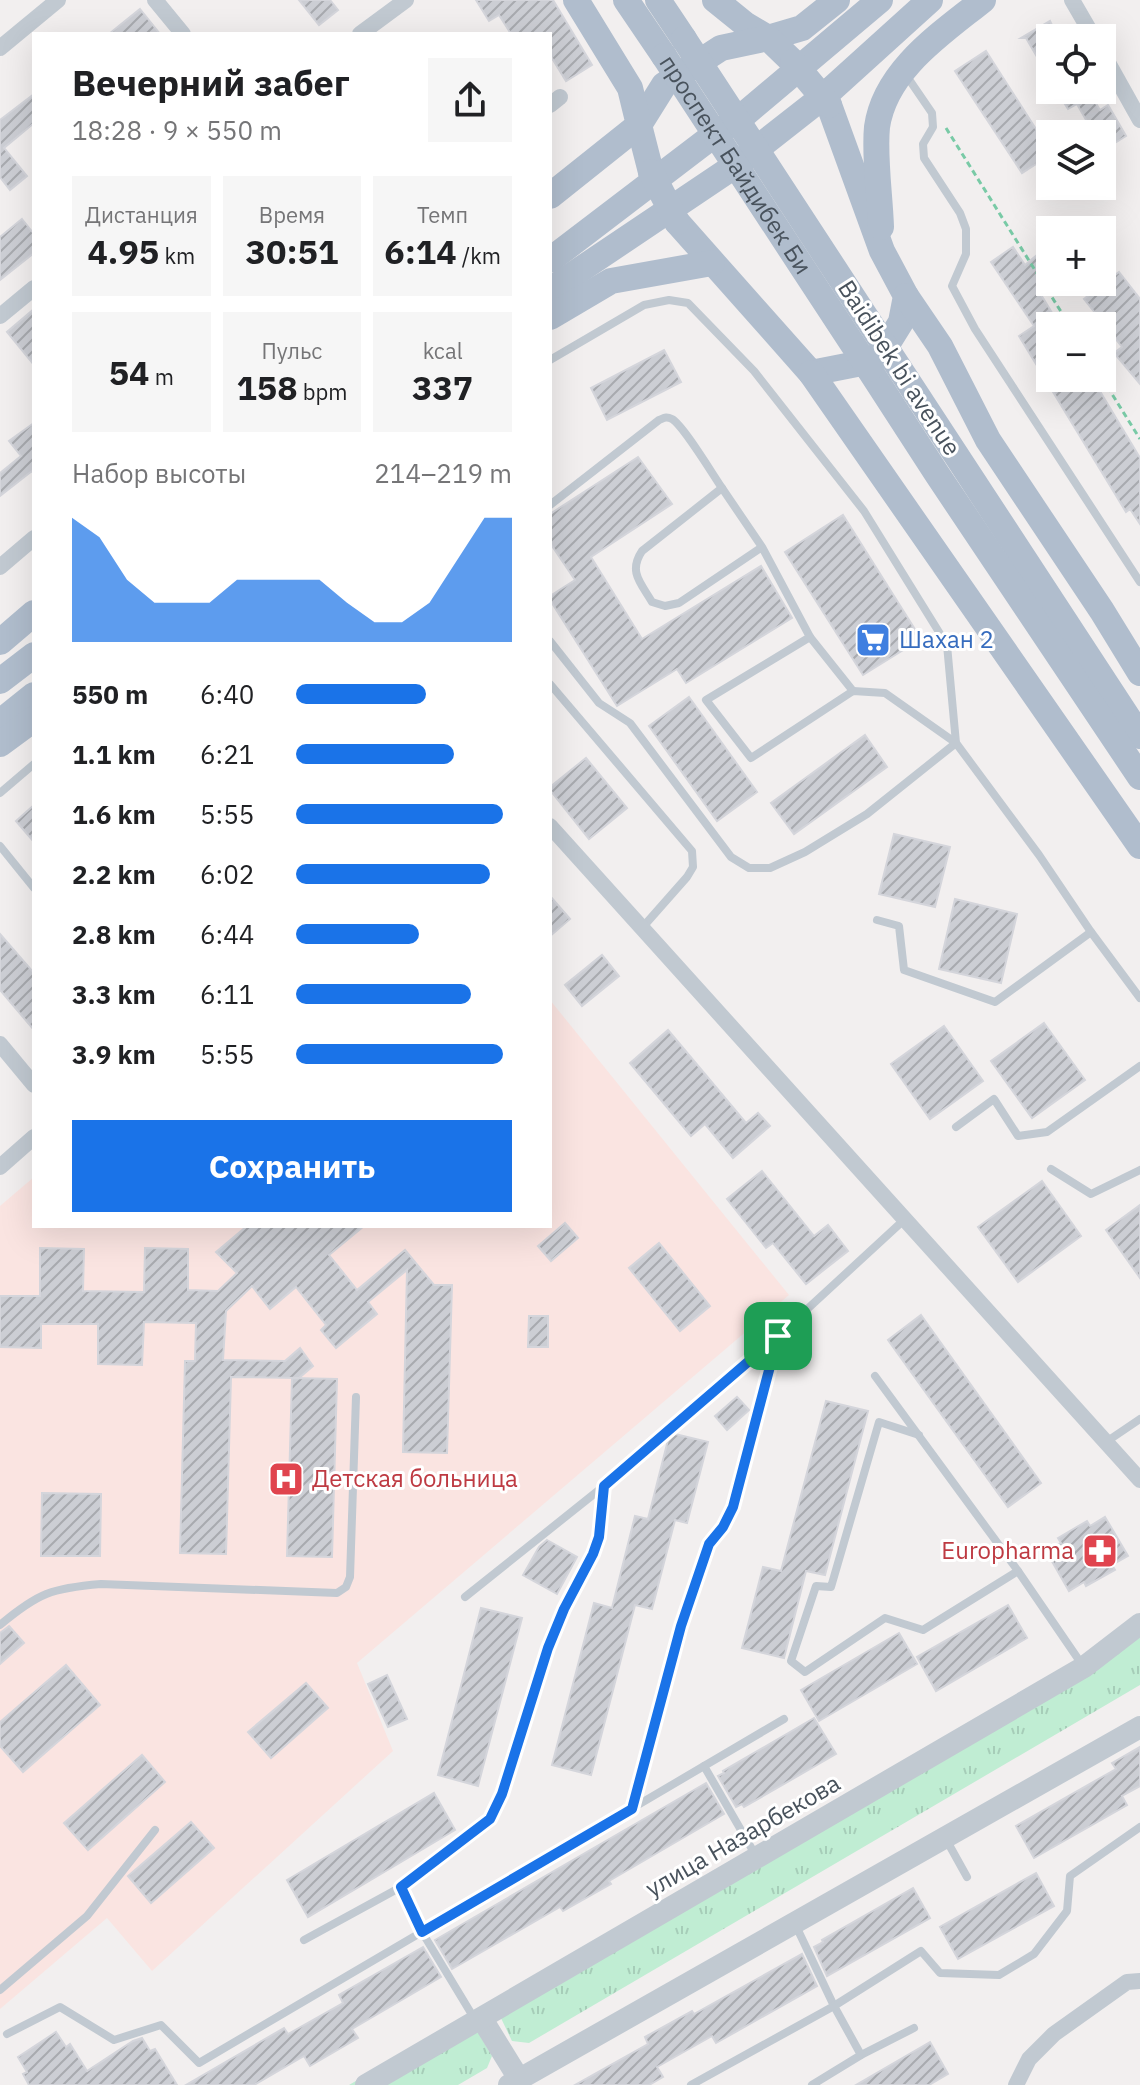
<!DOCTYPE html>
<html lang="ru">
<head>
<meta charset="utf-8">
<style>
	body { margin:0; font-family:"IBM Plex Sans",sans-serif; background:#f6f6f6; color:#202124; height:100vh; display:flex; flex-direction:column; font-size:30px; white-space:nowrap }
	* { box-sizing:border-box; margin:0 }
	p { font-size:26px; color:#757577 }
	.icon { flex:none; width:44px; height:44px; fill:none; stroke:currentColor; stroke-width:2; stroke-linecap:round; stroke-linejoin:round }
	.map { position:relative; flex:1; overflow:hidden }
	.details { position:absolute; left:32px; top:32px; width:520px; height:1196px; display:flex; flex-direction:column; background:#fff; border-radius:0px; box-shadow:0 8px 32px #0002 }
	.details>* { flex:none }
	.buttons { position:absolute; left:1036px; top:24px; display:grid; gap:16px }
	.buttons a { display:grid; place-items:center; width:80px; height:80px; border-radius:0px; background:#fff; box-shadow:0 8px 32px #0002; font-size:40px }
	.pin { position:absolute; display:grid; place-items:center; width:68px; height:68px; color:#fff; margin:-34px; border-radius:16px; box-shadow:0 4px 12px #0006 }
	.round { display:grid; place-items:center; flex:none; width:84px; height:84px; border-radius:0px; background:#f6f6f6 }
	.head { display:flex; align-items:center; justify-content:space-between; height:136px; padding:0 40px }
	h1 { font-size:36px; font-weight:800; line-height:60px }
	.figures { display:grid; grid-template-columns:repeat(3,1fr); gap:12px; height:136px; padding:8px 40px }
	.figures div { display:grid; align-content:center; border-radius:0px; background:#f6f6f6; text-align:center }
	.figures b { font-size:34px; font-weight:800 }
	.figures small { font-size:22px; font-weight:400 }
	.figures p { font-size:22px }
	.chart { height:224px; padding:16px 40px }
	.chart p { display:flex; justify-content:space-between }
	.chart svg { width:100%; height:144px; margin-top:8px; fill:#1a73e8; opacity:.7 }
	.action { display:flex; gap:16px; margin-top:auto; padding:16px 40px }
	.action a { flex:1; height:92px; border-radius:0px; background:#1a73e8; color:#fff; font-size:32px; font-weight:800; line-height:92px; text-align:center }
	ul { padding:0 40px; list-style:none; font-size:26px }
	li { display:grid; grid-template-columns:128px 96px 1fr; align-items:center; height:60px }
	li i { height:20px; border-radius:10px; background:#1a73e8 }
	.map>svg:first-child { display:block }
	.medical { fill:#fae4e1 }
	.grass { fill:url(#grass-tufts) }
	.building { fill:url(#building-hatch); stroke:#d4d5db; stroke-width:2 }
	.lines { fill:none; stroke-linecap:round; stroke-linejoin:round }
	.path { stroke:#79caa6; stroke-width:3; stroke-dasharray:6 4; stroke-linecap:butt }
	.service { stroke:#c1c9d1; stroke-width:8 }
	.minor { stroke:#c1c9d1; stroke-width:16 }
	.tertiary { stroke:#c1c9d1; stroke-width:22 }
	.primary { stroke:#b0bdcd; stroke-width:26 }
	.primary-bridge { stroke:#b0bdcd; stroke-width:26 }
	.route-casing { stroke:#fff; stroke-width:16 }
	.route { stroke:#1a73e8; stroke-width:10 }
	.labels { text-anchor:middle; stroke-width:6; stroke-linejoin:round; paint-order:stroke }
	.street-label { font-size:24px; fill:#48525c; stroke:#fff }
	.shop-label { font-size:24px; fill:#366cbe; stroke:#fff; text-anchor:start }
	.health-label { font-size:24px; fill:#be3a42; stroke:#fff; text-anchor:start }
</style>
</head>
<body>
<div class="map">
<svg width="1140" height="2085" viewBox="0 0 1140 2085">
	<defs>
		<pattern id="grass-tufts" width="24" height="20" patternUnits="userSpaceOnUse" patternTransform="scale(2)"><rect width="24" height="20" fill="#c0edd3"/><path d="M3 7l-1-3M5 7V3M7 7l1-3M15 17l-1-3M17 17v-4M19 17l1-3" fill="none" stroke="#a6cdb8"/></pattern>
		<pattern id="building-hatch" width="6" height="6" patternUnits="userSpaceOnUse" patternTransform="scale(2)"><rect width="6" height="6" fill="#ccced4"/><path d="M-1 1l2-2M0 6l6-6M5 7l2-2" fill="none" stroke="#a8aaaf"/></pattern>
	</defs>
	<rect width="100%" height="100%" fill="#f2efef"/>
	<polygon class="medical" points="550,1000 789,1295 357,1663 393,1751 152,1971 107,1918 0,2009 0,1206 34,1177 34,1226 550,1226"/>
	<g class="grass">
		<polygon points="1140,1625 1140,1685 529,2043 512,2041 499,2014"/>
		<polygon points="457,2022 473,2024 492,2056 487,2068 458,2085 349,2085"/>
	</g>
	<g class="building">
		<polygon points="299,0 330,0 338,10 319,25"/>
		<polygon points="476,0 553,0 592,65 566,81 550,55 550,34 511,34 499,15 489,21"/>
		<polygon points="140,9 160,34 109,34"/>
		<polygon points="1050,21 1058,38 1050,38 1050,79 1026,38 1021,38"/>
		<polygon points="986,51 1050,151 1050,155 1022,173 955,71"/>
		<polygon points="1056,90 1100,90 1091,95 1100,110 1108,105 1126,136 1102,151 1102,134 1094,134 1077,104 1068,109"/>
		<polygon points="34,94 34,123 4,148 27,176 10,190 0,177 0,120"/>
		<polygon points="22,219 34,234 34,253 0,280 0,237"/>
		<polygon points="1050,244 1050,286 1040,293 1060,326 1050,326 1050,378 1092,378 1140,458 1140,524 1130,509 1126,512 1019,336 1034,326 991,262 1013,247 1025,265"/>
		<polygon points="1119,272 1140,299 1140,384 1114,353 1122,347 1084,299"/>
		<polygon points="34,309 34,365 7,332"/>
		<polygon points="664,350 681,382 607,420 591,388"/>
		<polygon points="34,423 34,475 32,471 0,496 0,473 21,456 9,441"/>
		<polygon points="638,457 672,504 591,557 642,639 761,566 792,618 686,683 677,669 617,706 550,600 550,596 575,580 550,543 550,514"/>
		<polygon points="843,515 921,639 863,675 785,552"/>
		<polygon points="689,697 757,792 717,821 649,726"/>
		<polygon points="865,735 887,767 794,834 771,803"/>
		<polygon points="586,758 627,808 589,839 550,790 550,787"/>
		<polygon points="34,805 34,842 16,821"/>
		<polygon points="894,834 950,847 935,907 879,894"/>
		<polygon points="550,896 570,919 550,936"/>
		<polygon points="955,899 1017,914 1001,983 939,969"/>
		<polygon points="0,934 34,973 34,1030 0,990"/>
		<polygon points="602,955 619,976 582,1006 565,985"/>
		<polygon points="1044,1023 1085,1080 1032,1118 991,1061"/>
		<polygon points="944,1026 983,1081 930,1119 891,1064"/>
		<polygon points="668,1030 746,1123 758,1113 770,1126 733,1158 705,1124 691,1136 630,1063"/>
		<polygon points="762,1171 814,1236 828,1225 848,1251 806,1284 773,1243 766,1248 727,1199"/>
		<polygon points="1042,1181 1081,1236 1018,1282 978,1227"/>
		<polygon points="1140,1205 1140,1278 1106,1230"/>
		<polygon points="565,1223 578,1238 551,1261 538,1246"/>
		<polygon points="247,1226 364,1226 329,1255 357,1290 405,1250 434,1285 452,1285 447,1453 403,1452 407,1270 368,1302 377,1314 336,1348 321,1330 326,1325 296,1287 270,1309 252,1286 226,1311 223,1360 285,1361 300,1348 313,1366 299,1378 231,1377 226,1554 180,1553 185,1361 195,1361 196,1323 144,1322 142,1365 98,1364 98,1324 41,1324 41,1348 0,1347 0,1296 40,1296 40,1248 84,1249 83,1291 144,1292 145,1248 188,1249 188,1290 218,1291 237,1273 216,1252"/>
		<polygon points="659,1243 710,1306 680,1331 629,1268"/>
		<polygon points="921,1315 1041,1483 1008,1507 888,1340"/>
		<polygon points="529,1316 548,1316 548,1347 528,1347"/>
		<polygon points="292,1378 337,1379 332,1557 287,1556"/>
		<polygon points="737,1397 749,1410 727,1430 715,1416"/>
		<polygon points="826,1401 868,1411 825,1575 806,1571 784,1658 742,1648 763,1567 781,1571"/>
		<polygon points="675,1434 708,1442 687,1523 675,1520 652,1609 635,1605 591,1775 552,1765 594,1603 612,1608 635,1516 648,1519 668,1440"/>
		<polygon points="42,1493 101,1494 100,1556 41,1556"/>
		<polygon points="1105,1517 1128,1556 1112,1565 1115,1570 1086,1586 1084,1582 1069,1591 1046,1551 1061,1543 1058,1538 1087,1521 1090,1526"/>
		<polygon points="547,1540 577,1557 557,1594 523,1575 539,1547"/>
		<polygon points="1008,1605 1027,1638 936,1691 917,1657"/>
		<polygon points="481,1608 522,1618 478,1786 438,1775"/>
		<polygon points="9,1626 24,1643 0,1664 0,1633"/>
		<polygon points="899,1633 917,1664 819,1721 801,1690"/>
		<polygon points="66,1665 100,1705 23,1772 0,1746 0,1722"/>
		<polygon points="387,1675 407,1719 388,1727 368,1684"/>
		<polygon points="306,1683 328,1708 271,1758 248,1732"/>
		<polygon points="814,1718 836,1754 744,1807 742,1804 736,1807 718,1776 724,1773 723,1771"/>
		<polygon points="1140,1747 1140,1786 1122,1796 1127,1805 1034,1858 1016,1826 1116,1769 1112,1763"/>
		<polygon points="142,1755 165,1782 88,1850 64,1823"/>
		<polygon points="706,1783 724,1814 609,1881 611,1884 563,1911 560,1907 452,1969 435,1940"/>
		<polygon points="434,1793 455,1830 308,1917 287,1880"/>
		<polygon points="191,1822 214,1848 151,1903 128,1876"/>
		<polygon points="1036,1873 1054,1906 958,1959 940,1927"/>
		<polygon points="913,1888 930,1918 827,1976 814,1947 823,1942 822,1940"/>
		<polygon points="423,1947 441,1977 352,2029 358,2038 310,2066 304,2056 254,2085 186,2085 284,2028 288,2034 343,2003 339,1995"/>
		<polygon points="802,1954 817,1986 716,2043 712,2036 657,2067 663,2077 649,2085 575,2085 648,2044 645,2037 692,2011 694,2014"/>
		<polygon points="56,2032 66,2047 70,2044 87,2071 133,2041 142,2038 150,2051 155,2049 177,2085 29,2085 23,2074 27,2072 18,2057"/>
		<polygon points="930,2042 948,2074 929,2085 856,2085"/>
	</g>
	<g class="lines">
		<g class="path">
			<polyline points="946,128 1070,326"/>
			<polyline points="1102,378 1140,439"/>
		</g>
		<g class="service">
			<polyline points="906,75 932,113 933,127 923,144 924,158 960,213 966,229 966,254 952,286 975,329 1140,582"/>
			<polyline points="550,360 644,305 669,300 688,303 754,371 864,511 947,645 956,743 867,814 805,852 770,868 749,868 731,857 630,723 599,703 550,641"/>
			<path d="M550 505 659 420C664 418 666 416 672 419 683 425 713 475 722 488"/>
			<path d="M762 547 679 603 665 606 652 602C641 583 628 572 642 551L722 488 762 547 810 637 706 700 751 758 853 691 885 693 956 743 1039 855 1091 932 1140 998"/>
			<polyline points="810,637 853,691"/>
			<polyline points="550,684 692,851 693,867 687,877 642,928"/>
			<polyline points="0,793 34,764"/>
			<polyline points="0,846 34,888"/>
			<polyline points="877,920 899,926 904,970 995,1002 1091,932"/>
			<polyline points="956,1127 994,1099 1018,1136 1047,1132 1140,1066"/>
			<polyline points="1051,1169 1091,1194 1140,1170"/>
			<polyline points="875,1376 1018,1571 1083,1666"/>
			<polyline points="919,1435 879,1422 831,1587 816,1586 791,1661 805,1672 885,1618 923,1630 1018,1571"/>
			<polyline points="1106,1442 1140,1419"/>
			<polyline points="465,1597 604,1486 777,1337"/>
			<path d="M0 1625C38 1593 52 1588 101 1584L337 1593 346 1587 350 1577 356 1397"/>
			<polyline points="704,1766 756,1856"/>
			<polyline points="632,1809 681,1626 709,1544 723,1527 733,1507 778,1336 905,1219"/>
			<polyline points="947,1841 967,1877"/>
			<polyline points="401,1887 422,1932 474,2018"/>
			<polyline points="304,1940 401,1887 490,1819 502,1794 548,1648 564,1609 593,1554 599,1537 604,1486"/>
			<polyline points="0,1990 87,1916 155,1830"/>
			<polyline points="7,2034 60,2007 114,2040 161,2025 199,2063 784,1719"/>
			<polyline points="861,2055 914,2028"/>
			<polyline points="691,2085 834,2006 796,1926"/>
			<polyline points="812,2085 861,2055 834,2006 921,1951 940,1973 999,1975 1034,1954 1067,1911 1070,1876 1140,1827"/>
		</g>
		<g class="minor">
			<polyline points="155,0 183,34"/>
			<polyline points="1072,0 1094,38"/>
			<polyline points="360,34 406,0"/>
			<polyline points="0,48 58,0"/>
			<polyline points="1102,52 1140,120"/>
			<polyline points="550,105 560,97"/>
			<polyline points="0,316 34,288"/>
			<polyline points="0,567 34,538"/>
			<polyline points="550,826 1140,1480"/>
			<polyline points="0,1044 34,1085"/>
			<polyline points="0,1167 34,1137"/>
			<polyline points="1016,2085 1029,2059 1054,2034 1127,1982 1140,1981"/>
		</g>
		<g class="tertiary">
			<polyline points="482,2019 519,2079"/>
			<polyline points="366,2085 1084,1667 1140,1624"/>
			<polyline points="509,2085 1140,1727"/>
		</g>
		<g class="primary">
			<polyline points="626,0 664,56"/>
			<polyline points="658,0 684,39"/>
			<polyline points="715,0 746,25 768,38 802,28 837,0"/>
			<polyline points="651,172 639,125 664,85 721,48 768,38 793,62"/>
			<polyline points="550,196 639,125 630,88 576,0"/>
			<polyline points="677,222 811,373 872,361 883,351 901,322 906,296 882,251 829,105"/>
			<path d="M881 227C880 196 874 157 877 127 885 70 942 33 983 0"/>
			<polyline points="550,260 714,135 746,113 880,0"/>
			<polyline points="550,290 736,165 824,96 930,0"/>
			<polyline points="906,296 940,346 988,440 1102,611 1140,673"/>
			<polyline points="550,317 611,281 712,263"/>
			<polyline points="890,354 1140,736"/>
			<polyline points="869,369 937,474 1140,777"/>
			<polyline points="811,373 1140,846"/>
			<polyline points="0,642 34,613"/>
			<polyline points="0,681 34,655"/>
			<polyline points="0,722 34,695"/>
			<polyline points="0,744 34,719"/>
		</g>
		<g class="primary-bridge">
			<polyline points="684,39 890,354"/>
			<path id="s1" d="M664 56 869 369"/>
			<polyline points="793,62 829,105"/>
			<polyline points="651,172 677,222"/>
		</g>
	</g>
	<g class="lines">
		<defs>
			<polygon id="route" points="778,1336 733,1507 723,1527 709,1544 681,1626 632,1809 422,1932 401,1887 490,1819 502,1794 548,1648 564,1609 593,1554 599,1537 604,1486"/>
		</defs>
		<use href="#route" class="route-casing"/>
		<use href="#route" class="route"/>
	</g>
	<defs>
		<symbol id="supermarket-square" viewBox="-11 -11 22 22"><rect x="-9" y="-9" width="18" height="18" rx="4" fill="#3f7fe0" stroke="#fff"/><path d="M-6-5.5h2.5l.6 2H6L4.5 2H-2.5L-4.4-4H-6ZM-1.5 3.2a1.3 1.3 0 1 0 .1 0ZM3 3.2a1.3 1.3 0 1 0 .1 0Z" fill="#fff"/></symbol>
		<symbol id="hospital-square" viewBox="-11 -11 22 22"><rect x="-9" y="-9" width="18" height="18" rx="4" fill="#e0444e" stroke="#fff"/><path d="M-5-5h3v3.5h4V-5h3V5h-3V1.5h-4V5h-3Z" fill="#fff"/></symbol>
		<symbol id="pharmacy-square" viewBox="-11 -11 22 22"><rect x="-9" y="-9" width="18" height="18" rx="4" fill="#e0444e" stroke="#fff"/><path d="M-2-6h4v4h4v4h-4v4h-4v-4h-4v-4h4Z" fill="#fff"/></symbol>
	</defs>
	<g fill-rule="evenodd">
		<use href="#supermarket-square" x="853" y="620" width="40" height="40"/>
		<use href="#hospital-square" x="266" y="1459" width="40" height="40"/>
		<use href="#pharmacy-square" x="1080" y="1531" width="40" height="40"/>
	</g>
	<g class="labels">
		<g class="street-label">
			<text dy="8" stroke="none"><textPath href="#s1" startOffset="130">проспект Байдибек Би</textPath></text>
			<text transform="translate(899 368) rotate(57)" y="8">Baidibek bi avenue</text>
			<text transform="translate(743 1836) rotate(-30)" y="8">улица Назарбекова</text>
		</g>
		<g class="shop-label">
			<text x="899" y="648">Шахан 2</text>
		</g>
		<g class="health-label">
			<text x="312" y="1487">Детская больница</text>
			<text x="1074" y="1559" text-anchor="end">Europharma</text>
		</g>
	</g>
</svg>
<div class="buttons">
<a><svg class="icon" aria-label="locate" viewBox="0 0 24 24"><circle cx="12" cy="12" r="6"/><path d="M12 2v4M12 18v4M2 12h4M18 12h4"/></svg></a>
<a><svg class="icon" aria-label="layers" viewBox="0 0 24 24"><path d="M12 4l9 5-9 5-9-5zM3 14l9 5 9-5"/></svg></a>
<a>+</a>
<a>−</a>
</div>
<div class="pin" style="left:778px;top:1336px;background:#1e9e55"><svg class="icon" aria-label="arrive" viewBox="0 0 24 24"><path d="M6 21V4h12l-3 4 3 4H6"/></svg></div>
<section class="details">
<div class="head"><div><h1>Вечерний забег</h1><p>18:28 · 9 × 550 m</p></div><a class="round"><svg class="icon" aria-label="share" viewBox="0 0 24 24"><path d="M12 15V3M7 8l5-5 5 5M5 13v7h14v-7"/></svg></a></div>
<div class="figures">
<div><p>Дистанция</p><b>4.95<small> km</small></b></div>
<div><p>Время</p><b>30:51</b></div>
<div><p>Темп</p><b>6:14<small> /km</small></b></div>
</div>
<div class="figures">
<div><b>54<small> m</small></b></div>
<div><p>Пульс</p><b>158<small> bpm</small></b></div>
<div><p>kcal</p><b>337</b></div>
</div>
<div class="chart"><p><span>Набор высоты</span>214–219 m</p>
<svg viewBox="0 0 160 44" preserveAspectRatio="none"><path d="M0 44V6L10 12L20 25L30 32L40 32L50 32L60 25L70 25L80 25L90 25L100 32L110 38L120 38L130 32L140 19L150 6L160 6V44z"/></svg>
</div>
<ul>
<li><b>550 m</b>6:40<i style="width:60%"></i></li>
<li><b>1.1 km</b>6:21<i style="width:73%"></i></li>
<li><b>1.6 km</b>5:55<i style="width:96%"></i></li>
<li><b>2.2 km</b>6:02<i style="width:90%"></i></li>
<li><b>2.8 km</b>6:44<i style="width:57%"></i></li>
<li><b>3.3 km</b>6:11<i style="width:81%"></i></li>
<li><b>3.9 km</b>5:55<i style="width:96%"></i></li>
</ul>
<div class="action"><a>Сохранить</a></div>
</section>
</div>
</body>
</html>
